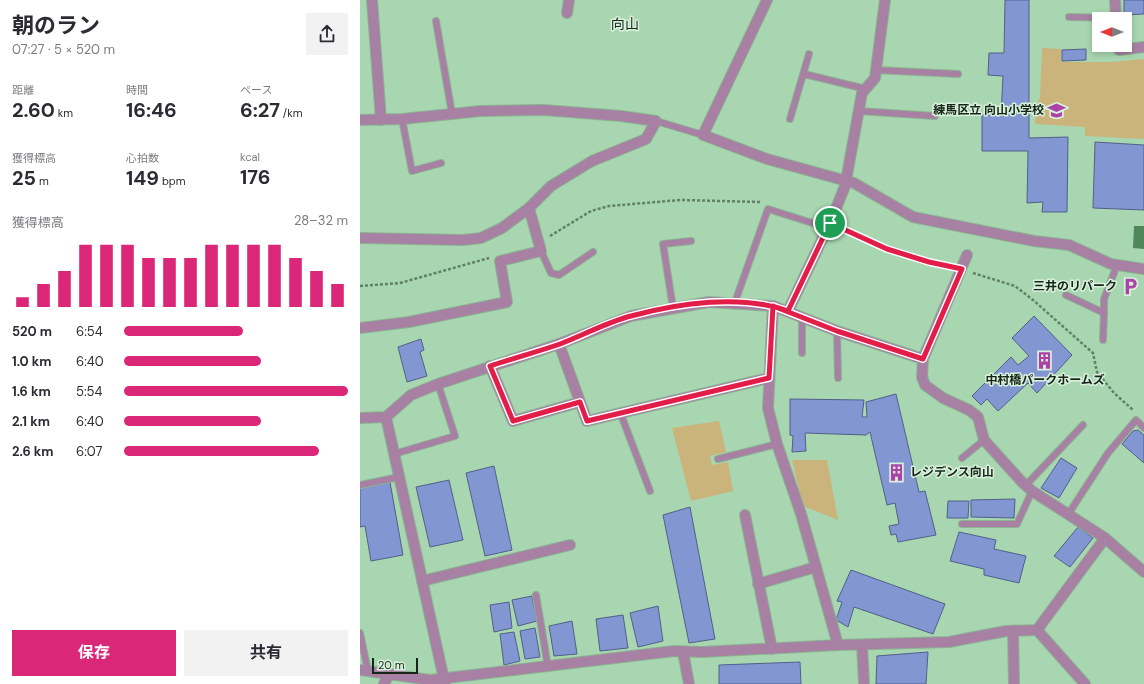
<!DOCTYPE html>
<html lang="ja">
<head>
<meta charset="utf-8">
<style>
	body { margin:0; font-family:"DM Sans","Noto Sans JP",sans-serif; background:#f2f2f3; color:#2b2b33; height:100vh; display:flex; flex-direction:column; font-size:15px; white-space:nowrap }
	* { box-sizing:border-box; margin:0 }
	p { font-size:13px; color:#7c7c81 }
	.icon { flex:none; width:22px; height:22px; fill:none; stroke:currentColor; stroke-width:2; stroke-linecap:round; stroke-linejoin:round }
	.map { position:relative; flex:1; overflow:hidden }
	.side { display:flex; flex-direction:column; background:#fff; width:360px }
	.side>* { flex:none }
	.needle { width:26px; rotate:270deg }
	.buttons { position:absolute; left:732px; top:12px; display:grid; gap:8px }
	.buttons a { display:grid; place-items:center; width:40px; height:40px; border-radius:0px; background:#fff; box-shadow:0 2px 6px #0003; font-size:20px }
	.scale { position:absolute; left:12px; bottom:10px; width:46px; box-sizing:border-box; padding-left:4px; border:2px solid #152618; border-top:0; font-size:11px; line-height:14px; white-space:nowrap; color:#152618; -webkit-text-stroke:3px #d9f0dc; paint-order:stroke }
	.pin { position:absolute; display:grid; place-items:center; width:34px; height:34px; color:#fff; margin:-17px; border:2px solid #fff; border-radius:50%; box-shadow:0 1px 4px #0007 }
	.round { display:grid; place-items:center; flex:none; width:42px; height:42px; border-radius:0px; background:#f2f2f3 }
	.head { display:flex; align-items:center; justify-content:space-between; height:68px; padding:0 12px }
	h1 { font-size:22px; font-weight:700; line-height:30px }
	.metrics { display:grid; grid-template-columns:repeat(3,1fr); gap:6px; height:68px; padding:4px 12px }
	.metrics div { display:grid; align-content:center }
	.metrics b { font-size:20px; font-weight:700 }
	.metrics small { font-size:11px; font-weight:400 }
	.metrics p { font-size:11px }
	.chart { height:112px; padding:8px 12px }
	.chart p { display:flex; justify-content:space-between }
	.chart svg { width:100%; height:72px; margin-top:4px; stroke:#db2777; stroke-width:6 }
	.cta { display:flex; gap:8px; margin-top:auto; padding:8px 12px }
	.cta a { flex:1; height:46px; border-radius:0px; background:#db2777; color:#fff; font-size:16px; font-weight:700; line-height:46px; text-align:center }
	.cta a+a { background:#f2f2f3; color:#2b2b33 }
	ul { padding:0 12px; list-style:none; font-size:13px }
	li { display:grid; grid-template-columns:64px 48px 1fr; align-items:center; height:30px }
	li i { height:10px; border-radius:5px; background:#db2777 }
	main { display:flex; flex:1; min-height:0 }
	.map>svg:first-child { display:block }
	.green { fill:#cab47b }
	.water { fill:#4f875b }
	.building { fill:#8296d2; stroke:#515f89 }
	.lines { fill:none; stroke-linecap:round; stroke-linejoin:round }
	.service-casing { stroke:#8bb392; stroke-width:8 }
	.minor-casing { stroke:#8bb392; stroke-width:12 }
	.path { stroke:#618167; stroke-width:2.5; stroke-dasharray:3 2; stroke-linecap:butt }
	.service { stroke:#a780a3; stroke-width:6 }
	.minor { stroke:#a780a3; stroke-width:10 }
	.route-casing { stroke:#fff; stroke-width:8 }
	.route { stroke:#e11d48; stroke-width:5 }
	.labels { text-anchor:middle; stroke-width:3; stroke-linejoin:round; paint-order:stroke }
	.poi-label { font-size:12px; font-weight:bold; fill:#152618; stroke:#d9f0dc; text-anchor:end }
	.quarter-label { font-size:14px; fill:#152618; stroke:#d9f0dc }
</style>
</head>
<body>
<main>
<section class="side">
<div class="head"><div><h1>朝のラン</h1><p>07:27 · 5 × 520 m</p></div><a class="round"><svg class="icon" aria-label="share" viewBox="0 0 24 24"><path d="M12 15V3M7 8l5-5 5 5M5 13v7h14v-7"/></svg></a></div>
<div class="metrics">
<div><p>距離</p><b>2.60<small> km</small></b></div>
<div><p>時間</p><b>16:46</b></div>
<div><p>ペース</p><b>6:27<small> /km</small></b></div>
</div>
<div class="metrics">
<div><p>獲得標高</p><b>25<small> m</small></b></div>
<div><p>心拍数</p><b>149<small> bpm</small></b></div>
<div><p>kcal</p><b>176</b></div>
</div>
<div class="chart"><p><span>獲得標高</span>28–32 m</p>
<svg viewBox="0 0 160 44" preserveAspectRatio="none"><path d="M5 44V38M15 44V30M25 44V22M35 44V6M45 44V6M55 44V6M65 44V14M75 44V14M85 44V14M95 44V6M105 44V6M115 44V6M125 44V6M135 44V14M145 44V22M155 44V30"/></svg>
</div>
<ul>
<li><b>520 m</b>6:54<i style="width:53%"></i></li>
<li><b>1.0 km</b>6:40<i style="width:61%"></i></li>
<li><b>1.6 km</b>5:54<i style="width:100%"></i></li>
<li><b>2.1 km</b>6:40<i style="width:61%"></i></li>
<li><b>2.6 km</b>6:07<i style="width:87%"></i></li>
</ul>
<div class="cta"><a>保存</a><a>共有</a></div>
</section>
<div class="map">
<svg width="784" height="684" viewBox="0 0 784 684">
	<rect width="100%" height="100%" fill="#a8d6b0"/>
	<g class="green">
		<polygon points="682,48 701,49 701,62 751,62 784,59 784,139 725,136 725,127 675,124 676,108 680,97"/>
		<polygon points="359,421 366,452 350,456 352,465 368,462 373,491 331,501 312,428"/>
		<polygon points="432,460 467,460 478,520 443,506"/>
	</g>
	<polygon class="water" points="774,226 784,226 784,249 773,248"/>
	<g class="building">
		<polygon points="645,0 669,0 669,138 708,137 707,212 682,212 683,202 667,203 668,151 622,151 622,115 641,115 643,76 628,75 629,53 644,53"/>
		<polygon points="764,0 784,0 784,14 764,15"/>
		<polygon points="726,49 726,60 702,61 702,50"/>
		<polygon points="735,142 784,145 784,210 733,208"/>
		<polygon points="674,316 712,355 677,393 668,383 638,411 627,399 621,405 612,396 651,357 658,365 669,356 652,338"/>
		<polygon points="61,339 64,350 60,352 67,376 47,382 38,347"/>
		<polygon points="536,394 559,492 565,491 576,535 538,542 536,534 531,535 529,526 539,524 535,503 527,505 510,432 506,435 445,433 446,451 432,452 433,436 430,435 430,399 504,400 502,417 507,417 506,402"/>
		<polygon points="778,430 784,435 784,463 762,444 773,431"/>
		<polygon points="701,458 717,468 699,498 681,488"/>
		<polygon points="134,466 152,550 125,556 106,473"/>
		<polygon points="89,480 103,540 70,547 56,487"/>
		<polygon points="30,482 43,555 11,561 5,526 0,527 0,488"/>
		<polygon points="655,499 654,518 611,517 611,500"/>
		<polygon points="588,501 609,501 608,518 587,518"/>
		<polygon points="330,507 355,639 329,643 303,515"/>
		<polygon points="718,527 733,538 710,567 694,556"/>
		<polygon points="599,532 636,540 634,549 666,556 659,583 624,575 624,569 590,561"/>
		<polygon points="491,570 585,604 573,634 494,607 488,627 476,620 482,602 477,601"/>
		<polygon points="172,596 177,621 158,626 152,600"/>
		<polygon points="149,602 152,628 134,632 130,605"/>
		<polygon points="298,606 303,641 278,647 270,613"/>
		<polygon points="263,615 268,648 240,651 236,619"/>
		<polygon points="212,621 217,654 194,656 189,626"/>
		<polygon points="175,628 180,657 165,659 160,631"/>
		<polygon points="154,632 160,661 144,665 140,634"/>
		<polygon points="568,652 566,684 516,684 517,656"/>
		<polygon points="440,662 441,684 359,684 359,665"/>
	</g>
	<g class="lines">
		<defs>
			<g id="service">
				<polyline points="709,17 756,18"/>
				<polyline points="76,21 92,114"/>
				<polyline points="516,70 598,74"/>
				<polyline points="444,74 506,89"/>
				<polyline points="498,111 575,116"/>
				<polyline points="42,119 52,171 81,163"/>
				<polyline points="430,119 449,54"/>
				<polyline points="296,121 343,135"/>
				<polyline points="181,251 191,273 199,275 233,252"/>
				<polyline points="706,295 744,313 743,340"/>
				<polyline points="375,302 408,209 468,228"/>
				<polyline points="313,308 303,244 331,241"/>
				<polyline points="744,313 744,299 757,265"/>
				<polyline points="442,317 442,353"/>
				<polyline points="477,331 478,378"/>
				<polyline points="260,412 290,491"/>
				<polyline points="34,454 95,436 78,384"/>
				<polyline points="602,458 624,440"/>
				<polyline points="358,459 417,444"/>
				<polyline points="0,485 39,477"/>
				<polyline points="666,485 723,425"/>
				<polyline points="709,513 748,453 776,420 784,428"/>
				<polyline points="602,524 657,524 672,491"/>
				<polyline points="176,595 188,667"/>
				<polyline points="0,633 8,671"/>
			</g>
			<g id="minor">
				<polyline points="12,0 21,120"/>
				<polyline points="407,0 343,135 407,159 494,183 553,217 674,241 709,245 751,264 784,269"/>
				<polyline points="755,0 756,19"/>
				<polyline points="207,13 209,0"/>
				<polyline points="759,45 759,50 784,47"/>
				<polyline points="0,120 42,119 121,111 184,110 261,116 296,121 286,139 232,161 191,186 169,208 142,228 121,238 103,240 0,238"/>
				<polyline points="607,255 563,359 562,377 565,385 583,398 609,410 618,417 624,440 662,482 672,491 745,538 784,572"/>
				<polyline points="413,306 408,408 417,444 441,514 478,645"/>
				<polyline points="428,311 470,223 485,186 502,93 515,78 525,0"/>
				<polyline points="0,328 49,322 147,302 140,261 181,251 169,208"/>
				<polyline points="199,344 227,421 409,378"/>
				<polyline points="130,366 153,421 220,402"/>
				<polyline points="26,417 85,684"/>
				<polyline points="0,418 26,417 51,395 78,384 199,344 271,316 349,302 413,306 477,331 563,359"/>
				<polyline points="385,515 412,649"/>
				<polyline points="62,581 210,545"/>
				<polyline points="398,584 456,567"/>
				<polyline points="677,630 725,684"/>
				<polyline points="653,631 654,684"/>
				<polyline points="502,645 504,684"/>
				<polyline points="323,652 329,684"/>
				<polyline points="0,670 70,680 314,651 342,652 478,645 589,642 646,631 677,630 745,538"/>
				<polyline points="24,684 29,674"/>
			</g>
		</defs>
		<use href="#service" class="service-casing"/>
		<use href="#minor" class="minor-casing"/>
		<g class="path">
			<polyline points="481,228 527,249 589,267"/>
			<polyline points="190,236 231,211 249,206 320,200 401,202"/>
			<polyline points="613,273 655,286 673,300 733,353 737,372 754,393 773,410"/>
			<polyline points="0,286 40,283 129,258"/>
		</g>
		<use href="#service" class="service"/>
		<use href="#minor" class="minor"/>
	</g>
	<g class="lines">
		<defs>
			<path id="route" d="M470 223 428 311C381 294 319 303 271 316 247 322 224 335 200 344 177 352 154 358 130 366L153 421 220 402 227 421 409 378 413 306 477 331 563 359 602 269 569 262 527 249 470 223"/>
		</defs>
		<use href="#route" class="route-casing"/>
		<use href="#route" class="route"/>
	</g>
	<defs>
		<symbol id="school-bare" viewBox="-9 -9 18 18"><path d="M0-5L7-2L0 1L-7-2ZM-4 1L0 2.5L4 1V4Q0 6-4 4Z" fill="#ab43a6" stroke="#d9f0dc" stroke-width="2.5" paint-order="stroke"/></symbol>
		<symbol id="parking-bare" viewBox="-9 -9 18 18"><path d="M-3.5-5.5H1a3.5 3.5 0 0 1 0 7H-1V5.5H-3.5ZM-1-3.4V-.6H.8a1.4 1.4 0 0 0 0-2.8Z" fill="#ab43a6" stroke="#d9f0dc" stroke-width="2.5" paint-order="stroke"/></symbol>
		<symbol id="building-bare" viewBox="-9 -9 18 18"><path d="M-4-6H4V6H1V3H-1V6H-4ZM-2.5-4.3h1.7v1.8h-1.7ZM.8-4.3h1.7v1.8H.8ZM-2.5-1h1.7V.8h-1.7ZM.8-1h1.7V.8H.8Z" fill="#ab43a6" stroke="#d9f0dc" stroke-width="2.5" paint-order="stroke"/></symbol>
	</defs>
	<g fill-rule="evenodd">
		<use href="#school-bare" x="684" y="98" width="25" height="25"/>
		<use href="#parking-bare" x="758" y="274" width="25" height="25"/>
		<use href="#building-bare" x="672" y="348" width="25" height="25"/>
		<use href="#building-bare" x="524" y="460" width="25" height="25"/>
	</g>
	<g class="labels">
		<g class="poi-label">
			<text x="684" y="114">練馬区立 向山小学校</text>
			<text x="757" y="290">三井のリパーク</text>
			<text x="685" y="384" text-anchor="middle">中村橋パークホームズ</text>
			<text x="550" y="476" text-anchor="start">レジデンス向山</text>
		</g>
		<g class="quarter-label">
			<text x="265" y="29">向山</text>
		</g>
	</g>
</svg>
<div class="buttons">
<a><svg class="needle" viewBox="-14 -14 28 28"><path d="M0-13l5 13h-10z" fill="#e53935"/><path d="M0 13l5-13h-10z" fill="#7c7c81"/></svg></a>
</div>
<div class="scale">20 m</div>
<div class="pin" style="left:470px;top:223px;background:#1e9e55"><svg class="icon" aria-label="arrive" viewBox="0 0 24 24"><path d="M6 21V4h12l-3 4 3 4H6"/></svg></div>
</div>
</main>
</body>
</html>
